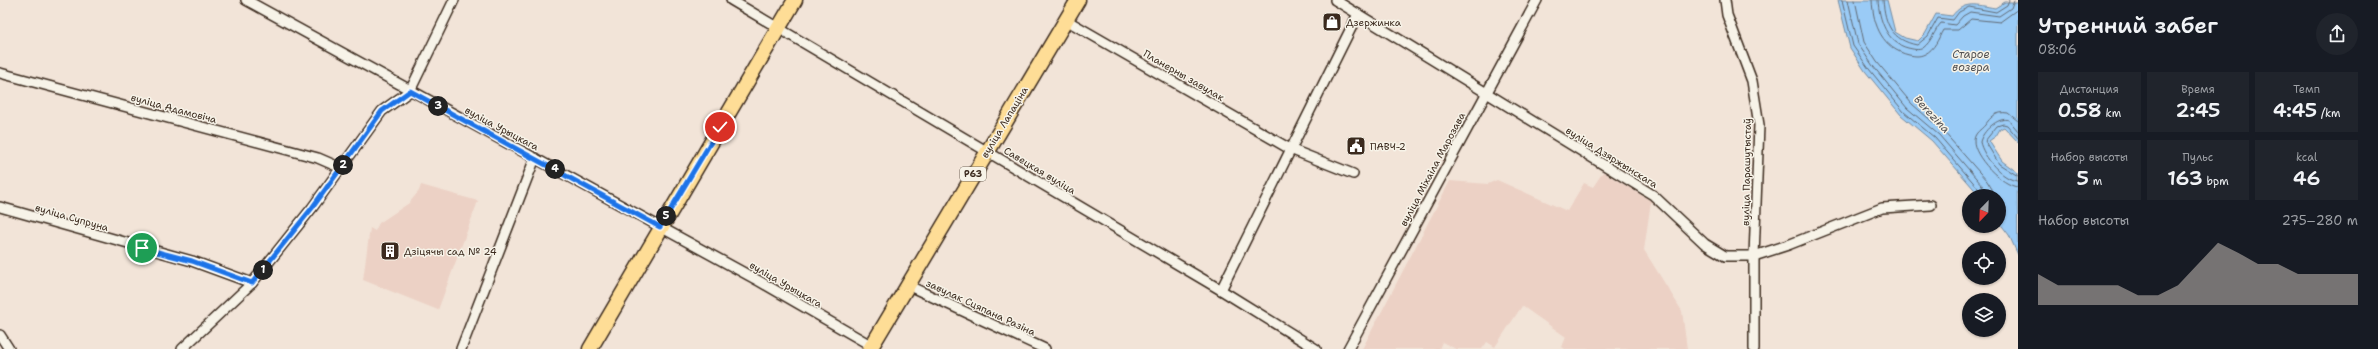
<!DOCTYPE html>
<html lang="ru">
<head>
<meta charset="utf-8">
<style>
	body { margin:0; font-family:"Shantell Sans",sans-serif; background:#20242c; color:#f1f3f6; height:100vh; display:flex; flex-direction:column; font-size:15px; white-space:nowrap }
	* { box-sizing:border-box; margin:0 }
	p { font-size:13px; color:#9ea1a6 }
	.icon { flex:none; width:22px; height:22px; fill:none; stroke:currentColor; stroke-width:2; stroke-linecap:round; stroke-linejoin:round }
	.map { position:relative; flex:1; overflow:hidden }
	.panel { display:flex; flex-direction:column; background:#171b24; width:360px }
	.panel>* { flex:none }
	.needle { width:26px; rotate:203deg }
	.buttons { position:absolute; left:1962px; top:189px; display:grid; gap:8px }
	.buttons a { display:grid; place-items:center; width:44px; height:44px; border-radius:50%; background:#171b24; box-shadow:0 1px 3px #0004; font-size:20px }
	.pin { position:absolute; display:grid; place-items:center; width:34px; height:34px; color:#fff; margin:-17px; border:2px solid #fff; border-radius:50%; box-shadow:0 1px 4px #0007 }
	.km { position:absolute; width:20px; height:20px; margin:-10px; border-radius:50%; background:#222; color:#fff; font-size:11px; line-height:20px; text-align:center }
	.round { display:grid; place-items:center; flex:none; width:42px; height:42px; border-radius:21px; background:#20242c }
	.overview { display:flex; align-items:center; justify-content:space-between; height:68px; padding:0 20px }
	h1 { font-size:22px; font-weight:600; line-height:30px }
	.metrics { display:grid; grid-template-columns:repeat(3,1fr); gap:6px; height:68px; padding:4px 20px }
	.metrics div { display:grid; align-content:center; border-radius:0px; background:#20242c; text-align:center }
	.metrics b { font-size:20px; font-weight:600 }
	.metrics small { font-size:11px; font-weight:400 }
	.metrics p { font-size:11px }
	.chart { height:112px; padding:8px 20px }
	.chart p { display:flex; justify-content:space-between }
	.chart svg { width:100%; height:72px; margin-top:4px; fill:#9f9995; opacity:.7 }
	main { display:flex; flex:1; min-height:0 }
	.map>svg:first-child { display:block }
	.built { fill:#ecd1c5 }
	.water { fill:#9acbf6; stroke:#748ba0 }
	.lines { fill:none; stroke-linecap:round; stroke-linejoin:round }
	.shore { stroke:#616a74; stroke-width:1 }
	.minor-casing { stroke:#3b2a1e; stroke-width:12 }
	.primary-casing { stroke:#3b2a1e; stroke-width:17 }
	.minor { stroke:#f7f3e8; stroke-width:9 }
	.primary { stroke:#fedd96; stroke-width:14 }
	.route-casing { stroke:#fff; stroke-width:8 }
	.route { stroke:#1a73e8; stroke-width:5 }
	.labels { text-anchor:middle; stroke-width:3; stroke-linejoin:round; paint-order:stroke }
	.shield { fill:#f7f3e8; stroke:#73665b; stroke-width:1 }
	.shield-label { font-size:9px; font-weight:bold; fill:#3b2a1e }
	.poi-label { font-size:10px; fill:#3b2a1e; stroke:#f7f3e8; text-anchor:start }
	.street-label { font-size:10px; fill:#3b2a1e; stroke:#f7f3e8 }
	.water-label { font-size:11px; font-style:italic; fill:#535254; stroke:#f7f3e8 }
</style>
</head>
<body>
<main>
<div class="map">
<svg width="2018" height="349" viewBox="0 0 2018 349">
	<rect width="100%" height="100%" fill="#f2e4d8"/>
	<filter id="ink" filterUnits="userSpaceOnUse"><feTurbulence type="fractalNoise" baseFrequency=".025" numOctaves="2"/><feDisplacementMap in="SourceGraphic" scale="8" xChannelSelector="R" yChannelSelector="G"/><feConvolveMatrix kernelMatrix="1 2 1 2 8 2 1 2 1" color-interpolation-filters="sRGB"/></filter>
	<g filter="url(#ink)">
		<g class="built">
			<polygon points="1603,172 1651,201 1644,250 1682,311 1687,349 1565,349 1562,347 1566,337 1522,306 1495,347 1487,342 1482,349 1456,349 1442,342 1439,349 1362,349 1450,181 1488,184 1497,180 1567,211 1584,183 1593,187"/>
			<polygon points="421,185 478,201 438,310 363,280 370,228 375,231 379,223 409,203 419,191"/>
		</g>
		<path class="water" d="M1838 0H1887L1895 32 1905 38 1918 41 1925 34 1936 14 1952 16C1964 0 1977 5 1995 8L2005 2H2018V142L2004 127 2000 129 1996 136 1989 141 2002 161 2017 172 2018 255 2009 235 1999 222V196H1980L1932 141 1901 115 1865 71 1850 48Z"/>
		<g class="lines">
			<g class="shore">
				<polyline points="1842,0 1853,46 1869,69 1904,112 1935,138 1978,188 1982,196"/>
				<polyline points="1848,0 1858,44 1873,66 1907,108 1939,135 1982,185 1987,196"/>
				<polyline points="1855,0 1864,42 1877,62 1912,104 1943,131 1987,181 1992,189 1993,196"/>
				<path d="M1872 0C1873 26 1883 49 1909 55 1915 56 1919 57 1925 54 1935 49 1938 39 1943 30H1958L1971 19 2000 22 2018 9"/>
				<path d="M1878 0C1879 20 1887 43 1908 48 1913 49 1919 51 1923 48 1932 41 1934 31 1941 23L1955 25 1963 16 1970 12 1999 16 2011 8 2014 0"/>
				<path d="M1883 0C1885 25 1892 40 1917 45L1928 36 1938 18 1953 20 1959 12 1969 7 1996 12 2007 5 2009 0"/>
				<path d="M2018 121 2008 113C1996 111 1991 117 1985 125 1981 130 1975 132 1974 140 1973 156 2002 186 2018 187"/>
				<path d="M2018 131 2009 120C1998 116 1982 132 1980 142 1983 156 2002 180 2018 181"/>
				<polyline points="2018,138 2007,125 2003,124 1997,126 1985,141 1999,164 2018,176"/>
			</g>
			<defs>
				<g id="minor">
					<polyline points="246,0 759,281 872,346"/>
					<polyline points="731,0 1221,290 1316,349"/>
					<polyline points="1335,0 1653,195 1705,244 1725,256 1754,256 1788,245 1882,208 1931,205"/>
					<polyline points="1725,0 1727,15 1752,81 1759,125 1754,256 1754,349"/>
					<polyline points="1066,20 1290,149 1353,174"/>
					<polyline points="0,73 318,158 341,168"/>
					<polyline points="0,207 192,261 252,283"/>
					<polyline points="907,285 1045,349"/>
					<polyline points="1221,290 1358,14"/>
					<polyline points="0,335 9,349"/>
					<polyline points="182,349 252,283 312,208 382,111 410,91 454,0"/>
					<polyline points="461,349 535,158"/>
					<polyline points="1348,349 1537,0"/>
				</g>
				<g id="primary">
					<polyline points="590,349 795,0"/>
					<polyline points="870,349 1078,0"/>
				</g>
			</defs>
			<use href="#minor" class="minor-casing"/>
			<use href="#primary" class="primary-casing"/>
			<use href="#minor" class="minor"/>
			<use href="#primary" class="primary"/>
		</g>
	</g>
	<g class="lines" filter="url(#ink)">
		<defs>
			<polyline id="route" points="142,248 192,261 252,283 312,208 382,111 410,91 660,227 720,127"/>
		</defs>
		<use href="#route" class="route-casing"/>
		<use href="#route" class="route"/>
	</g>
	<defs>
		<symbol id="shop-square" viewBox="-11 -11 22 22"><rect x="-9" y="-9" width="18" height="18" rx="4" fill="#3b2a1e" stroke="#f7f3e8"/><path d="M-5-2.5h2.3a2.7 3.5 0 0 1 5.4 0H5L5.5 6h-11ZM-1.5-2.5h3a1.5 2.3 0 0 0-3 0Z" fill="#fff"/></symbol>
		<symbol id="civic-square" viewBox="-11 -11 22 22"><rect x="-9" y="-9" width="18" height="18" rx="4" fill="#3b2a1e" stroke="#f7f3e8"/><path d="M-.6-6.5H3V-4.5H.6V-3L4-1V1h2V6H-6V1h2V-1L-.6-3ZM-1.2 2.5V6h2.4V2.5Z" fill="#fff"/></symbol>
		<symbol id="building-square" viewBox="-11 -11 22 22"><rect x="-9" y="-9" width="18" height="18" rx="4" fill="#3b2a1e" stroke="#f7f3e8"/><path d="M-4-6H4V6H1V3H-1V6H-4ZM-2.5-4.3h1.7v1.8h-1.7ZM.8-4.3h1.7v1.8H.8ZM-2.5-1h1.7V.8h-1.7ZM.8-1h1.7V.8H.8Z" fill="#fff"/></symbol>
	</defs>
	<g fill-rule="evenodd">
		<use href="#shop-square" x="1321" y="11" width="22" height="22"/>
		<use href="#civic-square" x="1345" y="135" width="22" height="22"/>
		<use href="#building-square" x="379" y="240" width="22" height="22"/>
	</g>
	<g class="labels">
		<rect class="shield" x="960" y="167" width="26" height="14" rx="3"/>
		<g class="shield-label">
			<text x="973" y="177">Р63</text>
		</g>
		<g class="poi-label">
			<text x="1346" y="26">Дзержинка</text>
			<text x="1370" y="150">ПАВЧ-2</text>
			<text x="404" y="255">Дзіцячы сад № 24</text>
		</g>
		<g class="street-label">
			<text transform="translate(1184 75) rotate(30)" y="4">Планерны завулак</text>
			<text transform="translate(174 108) rotate(15)" y="4">вуліца Адамовіча</text>
			<text transform="translate(1004 122) rotate(-59)" y="4">вуліца Лапаціна</text>
			<text transform="translate(502 128) rotate(28)" y="4">вуліца Урыцкага</text>
			<text transform="translate(1612 157) rotate(32)" y="4">вуліца Дзяржынскага</text>
			<text transform="translate(1432 169) rotate(-62)" y="4">вуліца Міхаіла Марозава</text>
			<text transform="translate(1040 170) rotate(31)" y="4">Савецкая вуліца</text>
			<text transform="translate(1746 172) rotate(-89)" y="4">вуліца Парашутыстаў</text>
			<text transform="translate(72 217) rotate(16)" y="4">вуліца Супруна</text>
			<text transform="translate(786 284) rotate(30)" y="4">вуліца Урыцкага</text>
			<text transform="translate(981 307) rotate(25)" y="4">завулак Сцяпана Разіна</text>
		</g>
		<g class="water-label">
			<text x="1971" y="58">Старое<tspan x="1971" dy="13">возера</tspan></text>
			<text transform="translate(1932 114) rotate(47)" y="4">Berezina</text>
		</g>
	</g>
</svg>
<div class="buttons">
<a><svg class="needle" viewBox="-14 -14 28 28"><path d="M0-13l5 13h-10z" fill="#e53935"/><path d="M0 13l5-13h-10z" fill="#9ea1a6"/></svg></a>
<a><svg class="icon" aria-label="locate" viewBox="0 0 24 24"><circle cx="12" cy="12" r="6"/><path d="M12 2v4M12 18v4M2 12h4M18 12h4"/></svg></a>
<a><svg class="icon" aria-label="layers" viewBox="0 0 24 24"><path d="M12 4l9 5-9 5-9-5zM3 14l9 5 9-5"/></svg></a>
</div>
<div class="pin" style="left:142px;top:248px;background:#1e9e55"><svg class="icon" aria-label="arrive" viewBox="0 0 24 24"><path d="M6 21V4h12l-3 4 3 4H6"/></svg></div>
<div class="pin" style="left:720px;top:127px;background:#d93025"><svg class="icon" aria-label="check" viewBox="0 0 24 24"><path d="M5 12l5 5 9-10"/></svg></div>
<b class="km" style="left:263px;top:270px">1</b>
<b class="km" style="left:343px;top:165px">2</b>
<b class="km" style="left:438px;top:106px">3</b>
<b class="km" style="left:555px;top:169px">4</b>
<b class="km" style="left:666px;top:216px">5</b>
</div>
<section class="panel">
<div class="overview"><div><h1>Утренний забег</h1><p>08:06</p></div><a class="round"><svg class="icon" aria-label="share" viewBox="0 0 24 24"><path d="M12 15V3M7 8l5-5 5 5M5 13v7h14v-7"/></svg></a></div>
<div class="metrics">
<div><p>Дистанция</p><b>0.58<small> km</small></b></div>
<div><p>Время</p><b>2:45</b></div>
<div><p>Темп</p><b>4:45<small> /km</small></b></div>
</div>
<div class="metrics">
<div><p>Набор высоты</p><b>5<small> m</small></b></div>
<div><p>Пульс</p><b>163<small> bpm</small></b></div>
<div><p>kcal</p><b>46</b></div>
</div>
<div class="chart"><p><span>Набор высоты</span>275–280 m</p>
<svg viewBox="0 0 160 44" preserveAspectRatio="none"><path d="M0 44V25L10 32L20 32L30 32L40 32L50 38L60 38L70 32L80 19L90 6L100 12L110 19L120 19L130 25L140 25L150 25L160 25V44z"/></svg>
</div>
</section>
</main>
</body>
</html>
